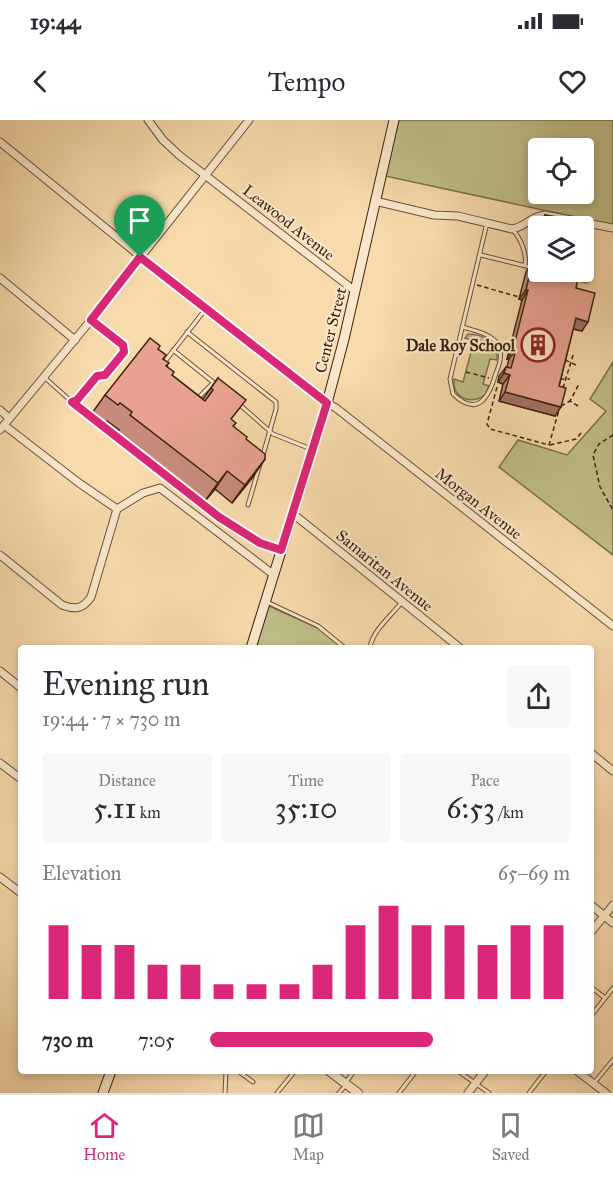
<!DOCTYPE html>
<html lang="en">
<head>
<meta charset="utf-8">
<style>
	body { margin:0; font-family:"IM FELL Great Primer",serif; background:#f7f7f7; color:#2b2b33; height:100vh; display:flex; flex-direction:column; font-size:22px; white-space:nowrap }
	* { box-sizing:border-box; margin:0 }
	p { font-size:20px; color:#7c7c81 }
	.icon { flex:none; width:33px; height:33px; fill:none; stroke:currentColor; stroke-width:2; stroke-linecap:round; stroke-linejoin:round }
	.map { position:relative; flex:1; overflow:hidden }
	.sheet { position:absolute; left:18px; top:525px; width:576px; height:429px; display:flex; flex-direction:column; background:#fff; border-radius:6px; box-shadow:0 3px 9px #0003 }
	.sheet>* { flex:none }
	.fabs { position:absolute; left:528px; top:18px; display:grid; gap:12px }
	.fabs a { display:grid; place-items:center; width:66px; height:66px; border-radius:6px; background:#fff; box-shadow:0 3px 9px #0003; font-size:30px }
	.pin { position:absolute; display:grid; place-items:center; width:51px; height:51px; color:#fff; margin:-62px -26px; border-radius:50% 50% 50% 0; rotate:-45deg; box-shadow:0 0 6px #0007 }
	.pin .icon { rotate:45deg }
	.round { display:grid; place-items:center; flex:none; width:63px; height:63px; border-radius:6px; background:#f7f7f7 }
	.headline { display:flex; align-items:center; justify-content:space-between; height:102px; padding:0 24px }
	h1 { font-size:33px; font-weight:600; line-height:45px }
	.stats { display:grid; grid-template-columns:repeat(3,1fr); gap:9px; height:102px; padding:6px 24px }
	.stats div { display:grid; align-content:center; border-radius:6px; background:#f7f7f7; text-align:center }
	.stats b { font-size:30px; font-weight:600 }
	.stats small { font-size:16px; font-weight:400 }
	.stats p { font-size:16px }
	.chart { height:168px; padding:12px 24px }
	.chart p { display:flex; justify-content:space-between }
	.chart svg { width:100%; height:108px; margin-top:6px; stroke:#db2777; stroke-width:6 }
	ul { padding:0 24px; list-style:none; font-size:20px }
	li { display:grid; grid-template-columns:96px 72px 1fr; align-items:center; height:45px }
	li i { height:15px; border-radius:8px; background:#db2777 }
	.status { display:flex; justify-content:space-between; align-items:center; height:42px; padding:0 30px; background:#fff; direction:ltr }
	.status svg { height:16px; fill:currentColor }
	header { display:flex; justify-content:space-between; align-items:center; height:78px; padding:0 24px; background:#fff; font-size:27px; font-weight:600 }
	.tabs { display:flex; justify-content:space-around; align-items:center; height:84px; border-top:2px solid #e1e1e2; background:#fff; font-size:16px; color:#7c7c81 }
	.tabs a { display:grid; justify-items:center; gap:3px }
	.tabs .active { color:#db2777 }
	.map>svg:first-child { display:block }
	.green { fill:#bfbf89; stroke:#7e714c; stroke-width:1.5; fill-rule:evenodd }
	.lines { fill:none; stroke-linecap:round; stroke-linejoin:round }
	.service-casing { stroke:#6b5136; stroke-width:5 }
	.minor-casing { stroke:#6b5136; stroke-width:9 }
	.tertiary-casing { stroke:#6b5136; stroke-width:10 }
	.secondary-casing { stroke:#3c230e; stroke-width:11 }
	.path { stroke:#3c230e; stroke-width:1.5; stroke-dasharray:4.5 3; stroke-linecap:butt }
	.service { stroke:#fae7ca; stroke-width:3 }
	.minor { stroke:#fae7ca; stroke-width:7 }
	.tertiary { stroke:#fae7ca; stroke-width:8 }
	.secondary { stroke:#fae7ca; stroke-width:9 }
	.wall { fill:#c88b7b; stroke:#3c230e; stroke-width:1.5 }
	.shaded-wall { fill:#a27164; stroke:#3c230e; stroke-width:1.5 }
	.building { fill:#e8a28f; stroke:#3c230e; stroke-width:1.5 }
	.route-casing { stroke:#fff; stroke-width:12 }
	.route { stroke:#db2777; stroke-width:8 }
	.labels { text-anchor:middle; stroke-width:4.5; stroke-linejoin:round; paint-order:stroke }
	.street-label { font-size:16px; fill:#3c230e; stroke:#fae7ca }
	.poi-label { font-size:16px; font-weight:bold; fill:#3c230e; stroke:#fae7ca; text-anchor:end }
</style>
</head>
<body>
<div class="status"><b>19:44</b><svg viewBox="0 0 49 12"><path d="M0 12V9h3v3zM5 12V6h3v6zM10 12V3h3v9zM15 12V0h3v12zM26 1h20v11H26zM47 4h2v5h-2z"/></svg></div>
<header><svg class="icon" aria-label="back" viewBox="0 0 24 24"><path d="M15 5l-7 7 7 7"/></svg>Tempo<svg class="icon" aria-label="heart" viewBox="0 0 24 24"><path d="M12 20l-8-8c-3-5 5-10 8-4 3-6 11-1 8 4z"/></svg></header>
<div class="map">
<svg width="613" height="973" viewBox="0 0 613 973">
	<rect width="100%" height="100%" fill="#f8daad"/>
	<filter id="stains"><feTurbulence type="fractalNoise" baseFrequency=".00333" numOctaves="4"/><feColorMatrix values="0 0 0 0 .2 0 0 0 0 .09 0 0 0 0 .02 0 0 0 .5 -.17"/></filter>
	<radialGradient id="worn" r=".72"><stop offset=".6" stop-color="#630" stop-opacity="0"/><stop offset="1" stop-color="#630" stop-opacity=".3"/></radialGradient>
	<g class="green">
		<path d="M397 0H613V105L385 56ZM538 28H584V74H538Z"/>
		<path d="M468 214C484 214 498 223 497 240L490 239 483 264 489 266 485 275C472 285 452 279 454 259L463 262 474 221 465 218Z"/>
		<polygon points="613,242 613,435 499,347 518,320 567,335 606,291 590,279"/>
		<polygon points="267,485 318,508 347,528 254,528"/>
	</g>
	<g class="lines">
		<defs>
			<g id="service">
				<path d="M513 110C521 119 527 134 525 145"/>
				<polyline points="481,135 538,149"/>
				<polyline points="577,159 587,161"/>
				<path d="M462 207C472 210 485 212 493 219 496 221 499 226 500 230 502 238 499 246 496 253 489 277 478 298 453 274L450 259 487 103"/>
				<polyline points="187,212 276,282 276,289 263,335"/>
				<polyline points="173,230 218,266"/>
				<polyline points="166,243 166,240 204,191"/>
				<polyline points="44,257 72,282 77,280 97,256 105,255 124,232 123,225 91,200"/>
				<polyline points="198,278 213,263"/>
				<polyline points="72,282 219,397 260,423 279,430"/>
				<polyline points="239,284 273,314 311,329"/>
				<polyline points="248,385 260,344"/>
				<polyline points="267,482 318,506 345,528"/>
				<path d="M370 528C372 511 391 496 401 483"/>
				<polyline points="591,867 605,878"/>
				<polyline points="591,896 613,868"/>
				<polyline points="238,951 253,962"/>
				<polyline points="458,951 489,973"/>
				<polyline points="346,962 354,951"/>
				<polyline points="594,963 613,940"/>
				<polyline points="225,973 226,951"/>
				<polyline points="277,973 295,951"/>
				<polyline points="339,973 346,965"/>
				<polyline points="399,973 416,951"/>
				<polyline points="529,973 546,951"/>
			</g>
			<g id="minor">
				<polyline points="148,0 163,20 179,35 355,171"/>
				<polyline points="0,22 205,189 327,283 336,288 613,506"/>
				<path d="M375 81 434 95 458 96 512 109C525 107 531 96 545 95L613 108"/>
				<polyline points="0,158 75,220"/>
				<polyline points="0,290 9,298"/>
				<polyline points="4,305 79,363 117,389"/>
				<polyline points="0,310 91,200 249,0"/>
				<polyline points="292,393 460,528"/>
				<path d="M0 435 62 485C75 490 83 489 91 477L117 389 143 373 160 368 274 455"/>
				<polyline points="0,551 21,568"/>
				<polyline points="591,633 613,651"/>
				<polyline points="0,643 21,659"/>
				<polyline points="0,757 21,773"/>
				<polyline points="591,785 613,803"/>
				<polyline points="591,812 613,785"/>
				<polyline points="577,951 606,973"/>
				<polyline points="468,973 485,951"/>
			</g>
			<polyline id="tertiary" points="329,951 358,973"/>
			<g id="secondary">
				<polyline points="251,528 327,283 344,219 394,0"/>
				<polyline points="103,973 111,951"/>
			</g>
		</defs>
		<use href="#service" class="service-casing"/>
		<use href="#minor" class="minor-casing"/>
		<use href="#tertiary" class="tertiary-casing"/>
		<use href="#secondary" class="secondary-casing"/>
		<g class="path">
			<polyline points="477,165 519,177"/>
			<polyline points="565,240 578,246"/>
			<polyline points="466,252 489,258"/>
			<polyline points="560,259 570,259"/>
			<polyline points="497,267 487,304 490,309 549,325 559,290"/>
			<polyline points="563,268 574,232"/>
			<polyline points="561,286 570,281"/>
			<polyline points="578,286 570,281 579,264"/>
			<polyline points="613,315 599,324 593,335 600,367 613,390"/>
			<polyline points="550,325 576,319 582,312"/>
		</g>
		<use href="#service" class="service"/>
		<use href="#minor" class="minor"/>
		<use href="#tertiary" class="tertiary"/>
		<use href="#secondary" class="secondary"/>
	</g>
	<g class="wall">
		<polygon points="545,95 567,99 538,106 538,120 531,118 533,107 537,101 541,101"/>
		<polygon points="532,143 576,168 582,211 573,209 559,266 555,296 499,281 503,264 498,262 499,256 506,247 507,247 509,239 507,239 522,180 519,179 526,152"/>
		<polygon points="158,229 172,255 203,279 218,258 233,306 265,339 232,383 215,369 205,381 117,313 119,310 107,301 105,303 92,293 105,275"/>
	</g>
	<g class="shaded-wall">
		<polygon points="535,112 538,112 538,120 531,118"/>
		<polygon points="584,120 590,121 588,124 584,124"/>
		<polygon points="526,170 528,170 522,180 519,179"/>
		<polygon points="576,198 588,202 582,211 569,208"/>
		<polygon points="513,229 516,230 509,239 507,239"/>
		<polygon points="504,253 510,255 503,264 498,262"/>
		<polygon points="505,272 561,287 555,296 499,281"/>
		<polygon points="265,339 253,357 232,383 245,365"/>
		<polygon points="227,351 215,369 205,381 218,363"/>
	</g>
	<g class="building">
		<polygon points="545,95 567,99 566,106 538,106 538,112 535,112 537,101 544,102"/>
		<polygon points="584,107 592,108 590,121 584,120"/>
		<polygon points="532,143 538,144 538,152 566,152 579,155 576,168 595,173 588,202 576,198 559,266 566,268 561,287 505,272 510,255 504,253 506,247 511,248 516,230 513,229 528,170 526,170"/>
		<polygon points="150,218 160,226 158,229 166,235 163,239 169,243 166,246 174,252 172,255 205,281 213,270 211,268 218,258 246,280 231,299 236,303 233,306 247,317 246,319 265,334 265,339 245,365 227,351 218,363 130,295 132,292 120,283 118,285 105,275"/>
	</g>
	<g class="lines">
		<defs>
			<polygon id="route" points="140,137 327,283 281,430 260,423 219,397 72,282 77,280 97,256 105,255 124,232 123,225 91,200"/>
		</defs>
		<use href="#route" class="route-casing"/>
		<use href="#route" class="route"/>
	</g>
	<defs>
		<symbol id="building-ring" viewBox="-11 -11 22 22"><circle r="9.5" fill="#fae7ca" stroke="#8f2418" stroke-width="1.5"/><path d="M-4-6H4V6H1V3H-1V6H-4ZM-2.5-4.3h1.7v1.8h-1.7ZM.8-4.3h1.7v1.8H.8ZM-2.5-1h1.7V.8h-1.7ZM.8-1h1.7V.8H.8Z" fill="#8f2418"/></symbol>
	</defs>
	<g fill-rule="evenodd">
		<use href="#building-ring" x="519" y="206" width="38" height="38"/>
	</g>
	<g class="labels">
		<g class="street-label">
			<text transform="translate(289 102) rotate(38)" y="6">Leawood Avenue</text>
			<text transform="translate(330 210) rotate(-76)" y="6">Center Street</text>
			<text transform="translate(479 383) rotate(38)" y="6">Morgan Avenue</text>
			<text transform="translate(385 450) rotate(39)" y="6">Samaritan Avenue</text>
		</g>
		<g class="poi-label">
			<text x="515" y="231">Dale Roy School</text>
		</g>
	</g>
	<rect width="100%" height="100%" filter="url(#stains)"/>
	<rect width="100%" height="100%" fill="url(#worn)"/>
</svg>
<div class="fabs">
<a><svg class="icon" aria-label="locate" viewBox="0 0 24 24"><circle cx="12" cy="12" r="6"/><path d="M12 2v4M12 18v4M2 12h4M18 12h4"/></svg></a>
<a><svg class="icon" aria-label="layers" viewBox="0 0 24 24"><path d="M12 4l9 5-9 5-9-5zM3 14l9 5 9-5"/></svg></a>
</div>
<div class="pin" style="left:140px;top:137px;background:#1e9e55"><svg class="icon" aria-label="arrive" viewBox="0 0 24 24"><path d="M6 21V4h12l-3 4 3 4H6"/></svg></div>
<section class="sheet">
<div class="headline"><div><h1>Evening run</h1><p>19:44 · 7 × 730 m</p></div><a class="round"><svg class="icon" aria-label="share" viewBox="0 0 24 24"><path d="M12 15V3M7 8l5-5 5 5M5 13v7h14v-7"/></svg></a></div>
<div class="stats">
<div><p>Distance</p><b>5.11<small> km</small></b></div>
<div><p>Time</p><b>35:10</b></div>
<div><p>Pace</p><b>6:53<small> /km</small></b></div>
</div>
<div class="chart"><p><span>Elevation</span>65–69 m</p>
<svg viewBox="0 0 160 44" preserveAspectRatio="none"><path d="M5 44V14M15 44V22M25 44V22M35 44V30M45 44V30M55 44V38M65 44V38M75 44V38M85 44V30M95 44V14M105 44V6M115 44V14M125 44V14M135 44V22M145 44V14M155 44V14"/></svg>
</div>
<ul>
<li><b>730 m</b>7:05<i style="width:62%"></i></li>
</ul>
</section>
</div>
<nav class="tabs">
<a class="active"><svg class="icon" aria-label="home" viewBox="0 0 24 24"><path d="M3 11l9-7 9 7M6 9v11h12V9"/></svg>Home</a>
<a><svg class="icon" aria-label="map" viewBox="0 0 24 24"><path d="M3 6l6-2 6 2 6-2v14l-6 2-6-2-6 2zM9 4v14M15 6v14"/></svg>Map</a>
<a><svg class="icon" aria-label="saved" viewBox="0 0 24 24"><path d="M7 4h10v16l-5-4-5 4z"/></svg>Saved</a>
</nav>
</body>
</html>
